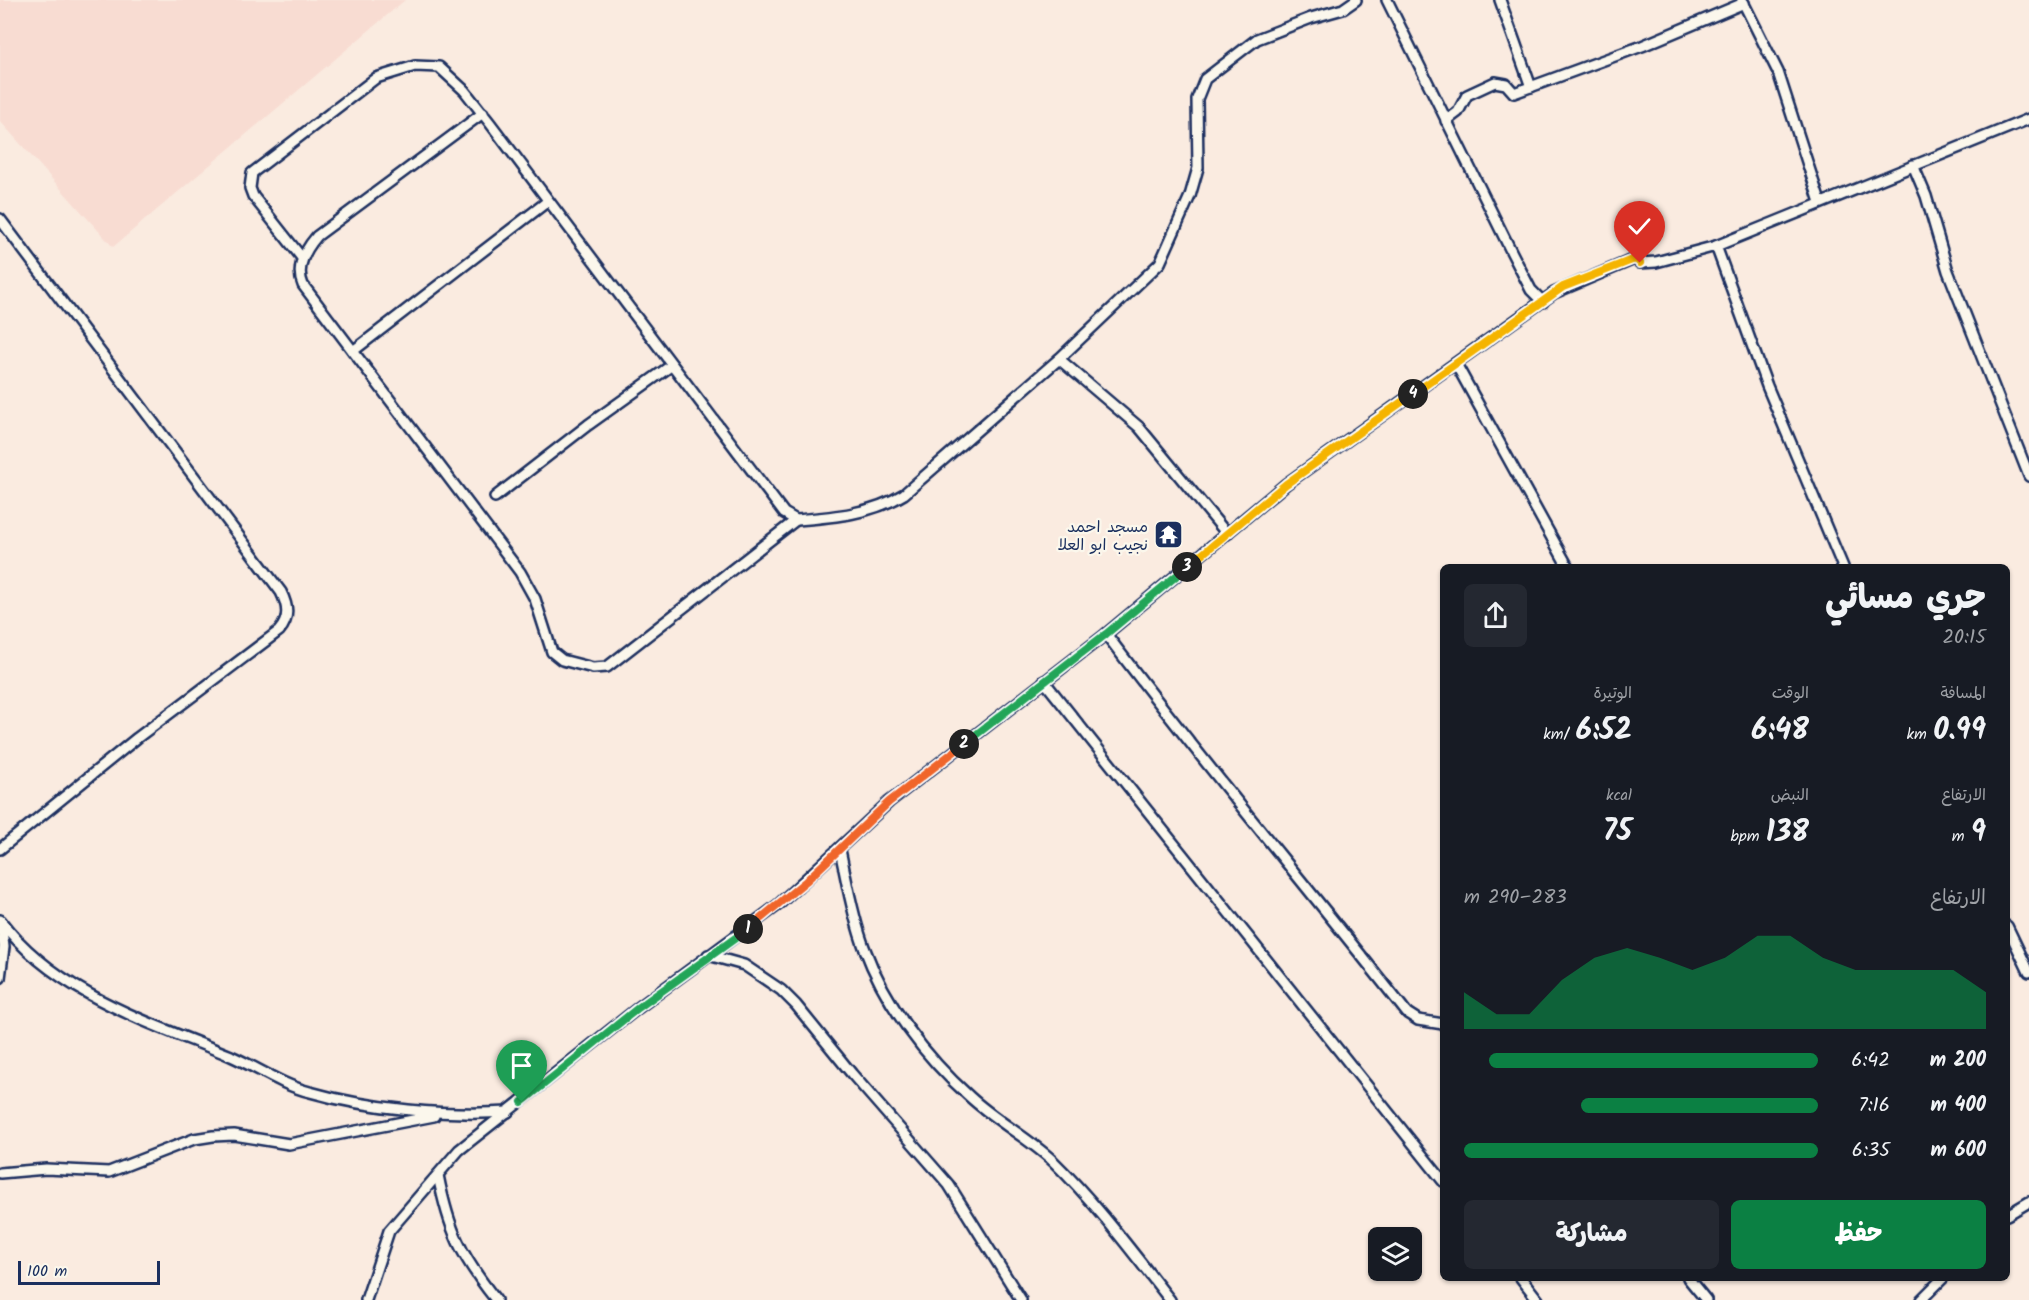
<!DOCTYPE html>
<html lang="ar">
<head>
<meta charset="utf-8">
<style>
	body { margin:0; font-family:Kalam,"Playpen Sans Arabic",sans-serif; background:#242831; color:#f1f3f6; direction:rtl; height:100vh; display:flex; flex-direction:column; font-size:22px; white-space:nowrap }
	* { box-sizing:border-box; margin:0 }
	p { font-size:20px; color:#9ea1a6 }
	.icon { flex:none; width:33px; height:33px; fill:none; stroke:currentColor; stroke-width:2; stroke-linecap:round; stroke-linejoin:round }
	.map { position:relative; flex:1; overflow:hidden; direction:ltr }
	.sheet { position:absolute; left:1440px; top:564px; width:570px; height:717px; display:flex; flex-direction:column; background:#171b24; border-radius:9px; box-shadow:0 2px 4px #0004; direction:rtl }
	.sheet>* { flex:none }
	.tools { position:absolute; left:1368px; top:1227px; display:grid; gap:12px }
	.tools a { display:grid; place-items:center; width:54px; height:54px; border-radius:9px; background:#171b24; box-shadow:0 2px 4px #0004; font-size:30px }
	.scale { position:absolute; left:18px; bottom:15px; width:142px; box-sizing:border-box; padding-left:6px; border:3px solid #1b2f5e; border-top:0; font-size:16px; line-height:21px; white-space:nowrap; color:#1b2f5e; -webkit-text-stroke:4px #fbf7ec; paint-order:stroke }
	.pin { position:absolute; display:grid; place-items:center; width:51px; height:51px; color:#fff; margin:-62px -26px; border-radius:50% 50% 50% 0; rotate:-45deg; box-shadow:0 0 6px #0007 }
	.pin .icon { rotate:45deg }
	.km { position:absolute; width:30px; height:30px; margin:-15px; border-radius:50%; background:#222; color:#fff; font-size:16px; line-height:30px; text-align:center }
	.round { display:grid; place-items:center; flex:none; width:63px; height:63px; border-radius:9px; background:#242831 }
	.headline { display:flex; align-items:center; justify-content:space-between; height:102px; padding:0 24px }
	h1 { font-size:33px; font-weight:800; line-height:45px }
	.stats { display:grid; grid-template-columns:repeat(3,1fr); gap:9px; height:102px; padding:6px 24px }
	.stats div { display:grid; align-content:center }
	.stats b { font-size:30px; font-weight:800 }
	.stats small { font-size:16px; font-weight:400 }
	.stats p { font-size:16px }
	.chart { height:168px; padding:12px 24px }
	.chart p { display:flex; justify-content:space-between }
	.chart svg { width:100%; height:108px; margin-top:6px; fill:#0b8043; opacity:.7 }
	.action { display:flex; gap:12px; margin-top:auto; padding:12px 24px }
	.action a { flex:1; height:69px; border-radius:9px; background:#0b8043; color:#fff; font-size:24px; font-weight:800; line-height:69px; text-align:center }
	.action a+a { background:#242831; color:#f1f3f6 }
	ul { padding:0 24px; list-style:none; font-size:20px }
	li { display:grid; grid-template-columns:96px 72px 1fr; align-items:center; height:45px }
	li i { height:15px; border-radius:8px; background:#0b8043 }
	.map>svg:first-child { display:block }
	.built { fill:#f8dcd2 }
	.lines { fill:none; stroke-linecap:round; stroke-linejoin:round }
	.minor-casing { stroke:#1b2f5e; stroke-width:14 }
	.minor { stroke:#fbf7ec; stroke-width:9 }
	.split-1-casing { stroke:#fff; stroke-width:12 }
	.split-2-casing { stroke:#fff; stroke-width:12 }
	.split-3-casing { stroke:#fff; stroke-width:12 }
	.split-4-casing { stroke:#fff; stroke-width:12 }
	.split-5-casing { stroke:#fff; stroke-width:12 }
	.split-1 { stroke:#22a559; stroke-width:8 }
	.split-2 { stroke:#f0652b; stroke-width:8 }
	.split-3 { stroke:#22a559; stroke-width:8 }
	.split-4 { stroke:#f5b400; stroke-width:8 }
	.split-5 { stroke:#f5b400; stroke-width:8 }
	.labels { text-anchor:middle; stroke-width:4.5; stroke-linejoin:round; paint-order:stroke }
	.poi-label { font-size:16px; fill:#1b2f5e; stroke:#fbf7ec; text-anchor:end }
</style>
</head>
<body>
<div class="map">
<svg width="2029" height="1300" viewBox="0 0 2029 1300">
	<rect width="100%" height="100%" fill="#faebe0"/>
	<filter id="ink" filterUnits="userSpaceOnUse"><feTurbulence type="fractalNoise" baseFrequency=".0167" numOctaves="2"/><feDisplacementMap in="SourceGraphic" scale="12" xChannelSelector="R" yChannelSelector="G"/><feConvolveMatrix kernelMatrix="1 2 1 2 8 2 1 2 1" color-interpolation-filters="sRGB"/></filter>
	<g filter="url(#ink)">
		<polygon class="built" points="0,0 405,0 113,247 0,121"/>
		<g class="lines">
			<defs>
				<g id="minor">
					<polyline points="1387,0 1512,253 1531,290 1543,302"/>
					<polyline points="1500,0 1531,87"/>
					<polyline points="1742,0 1778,72 1820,202"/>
					<path d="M483 113 317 236C305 250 295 267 303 285L520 572 535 599 552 652 562 660 593 668 607 667 796 520"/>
					<polyline points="1446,121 1458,112 1467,95 1495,82 1506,84 1514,93 1642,46 1744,3"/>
					<polyline points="1913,165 1926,196 1948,271 2029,476"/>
					<path d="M0 219 281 592C288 606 290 618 279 631L137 738 0 849"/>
					<polyline points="1716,246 1767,386 1843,567"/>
					<path d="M302 258 253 196 250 188 252 173 376 78 415 66 439 67 464 90 490 123 784 513 796 520C833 517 872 514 904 494L1059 359 1160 263 1190 196 1198 168 1197 99 1205 79 1257 39 1311 18 1343 9 1356 0"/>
					<polyline points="353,351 548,201"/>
					<polyline points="1059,359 1139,427 1227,534"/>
					<polyline points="1456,364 1568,567"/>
					<polyline points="495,497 588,425 672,365"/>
					<path d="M1106 634C1203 763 1307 886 1407 1013L1418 1020 1443 1024"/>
					<polyline points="1044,681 1443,1181"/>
					<path d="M840 850C847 882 852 915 864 947 885 1004 925 1057 970 1097 996 1121 1027 1137 1053 1161 1096 1203 1133 1253 1170 1300"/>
					<path d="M0 920C56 994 149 1022 231 1056 258 1068 282 1085 310 1092 369 1109 447 1116 508 1112"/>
					<polyline points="2007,926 2029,972"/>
					<polyline points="708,955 744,965 781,990 796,1005 852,1074 949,1185 1021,1300"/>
					<polyline points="0,978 4,947 1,921"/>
					<polyline points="0,1173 46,1169 109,1172 194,1139 213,1136 234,1135 289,1144 434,1116"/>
					<path d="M438 1175C449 1231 461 1256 496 1300"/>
					<polyline points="2007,1215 2029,1202"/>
					<polyline points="1521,1278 1538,1300"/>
					<polyline points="1688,1278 1706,1300"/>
					<polyline points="366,1300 389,1231 459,1150 638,1008 778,905 889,802 1106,634 1286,484 1554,293 1632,260 1636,259 1640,263 1656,262 1716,246 2029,119"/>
					<polyline points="1921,1300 1943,1278"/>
				</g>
			</defs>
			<use href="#minor" class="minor-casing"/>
			<use href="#minor" class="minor"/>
		</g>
	</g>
	<g class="lines" filter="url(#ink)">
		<defs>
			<polyline id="split-1" points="522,1102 638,1008 748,929"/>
			<polyline id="split-2" points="748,929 806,881 889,802 964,744"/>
			<polyline id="split-3" points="964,744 1106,634 1187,567"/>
			<polyline id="split-4" points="1187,567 1286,484 1413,394"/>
			<polyline id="split-5" points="1413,394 1563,287 1632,260 1636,259 1640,263"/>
		</defs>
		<use href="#split-1" class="split-1-casing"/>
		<use href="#split-2" class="split-2-casing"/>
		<use href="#split-3" class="split-3-casing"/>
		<use href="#split-4" class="split-4-casing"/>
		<use href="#split-5" class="split-5-casing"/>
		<use href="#split-1" class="split-1"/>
		<use href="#split-2" class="split-2"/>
		<use href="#split-3" class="split-3"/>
		<use href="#split-4" class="split-4"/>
		<use href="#split-5" class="split-5"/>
	</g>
	<defs>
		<symbol id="temple-square" viewBox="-11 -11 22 22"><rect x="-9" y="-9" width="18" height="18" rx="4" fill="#1b2f5e" stroke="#fbf7ec"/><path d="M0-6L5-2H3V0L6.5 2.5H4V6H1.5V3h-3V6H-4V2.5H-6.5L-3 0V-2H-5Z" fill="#fff"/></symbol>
	</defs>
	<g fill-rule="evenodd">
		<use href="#temple-square" x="1152" y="518" width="33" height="33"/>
	</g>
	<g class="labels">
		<g class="poi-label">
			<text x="1148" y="532">مسجد احمد<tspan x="1148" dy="18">نجيب ابو العلا</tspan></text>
		</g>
	</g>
</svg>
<div class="tools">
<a><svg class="icon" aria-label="layers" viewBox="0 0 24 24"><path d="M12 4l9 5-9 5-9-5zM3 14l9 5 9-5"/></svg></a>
</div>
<div class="scale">100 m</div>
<div class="pin" style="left:522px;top:1102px;background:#1e9e55"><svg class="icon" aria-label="arrive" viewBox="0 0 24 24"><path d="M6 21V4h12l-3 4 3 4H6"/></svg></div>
<div class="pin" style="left:1640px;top:263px;background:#d93025"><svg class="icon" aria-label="check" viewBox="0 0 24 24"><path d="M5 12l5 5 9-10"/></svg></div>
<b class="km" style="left:748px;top:929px">1</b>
<b class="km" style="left:964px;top:744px">2</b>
<b class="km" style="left:1187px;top:567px">3</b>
<b class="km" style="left:1413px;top:394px">4</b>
<section class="sheet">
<div class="headline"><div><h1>جري مسائي</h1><p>20:15</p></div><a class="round"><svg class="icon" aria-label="share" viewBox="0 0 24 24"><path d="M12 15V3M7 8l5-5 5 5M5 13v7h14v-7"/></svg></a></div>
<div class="stats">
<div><p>المسافة</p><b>0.99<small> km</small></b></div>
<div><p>الوقت</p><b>6:48</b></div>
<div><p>الوتيرة</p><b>6:52<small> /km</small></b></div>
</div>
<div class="stats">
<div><p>الارتفاع</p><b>9<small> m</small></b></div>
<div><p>النبض</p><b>138<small> bpm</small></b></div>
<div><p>kcal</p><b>75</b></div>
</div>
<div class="chart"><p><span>الارتفاع</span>283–290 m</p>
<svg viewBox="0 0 160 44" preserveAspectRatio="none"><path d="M0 44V29L10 38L20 38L30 24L40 15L50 11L60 15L70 20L80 15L90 6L100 6L110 15L120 20L130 20L140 20L150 20L160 29V44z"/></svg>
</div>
<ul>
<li><b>200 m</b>6:42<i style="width:93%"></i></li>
<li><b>400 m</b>7:16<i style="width:67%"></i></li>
<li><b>600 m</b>6:35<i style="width:100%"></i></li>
</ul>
<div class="action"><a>حفظ</a><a>مشاركة</a></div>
</section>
</div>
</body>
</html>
